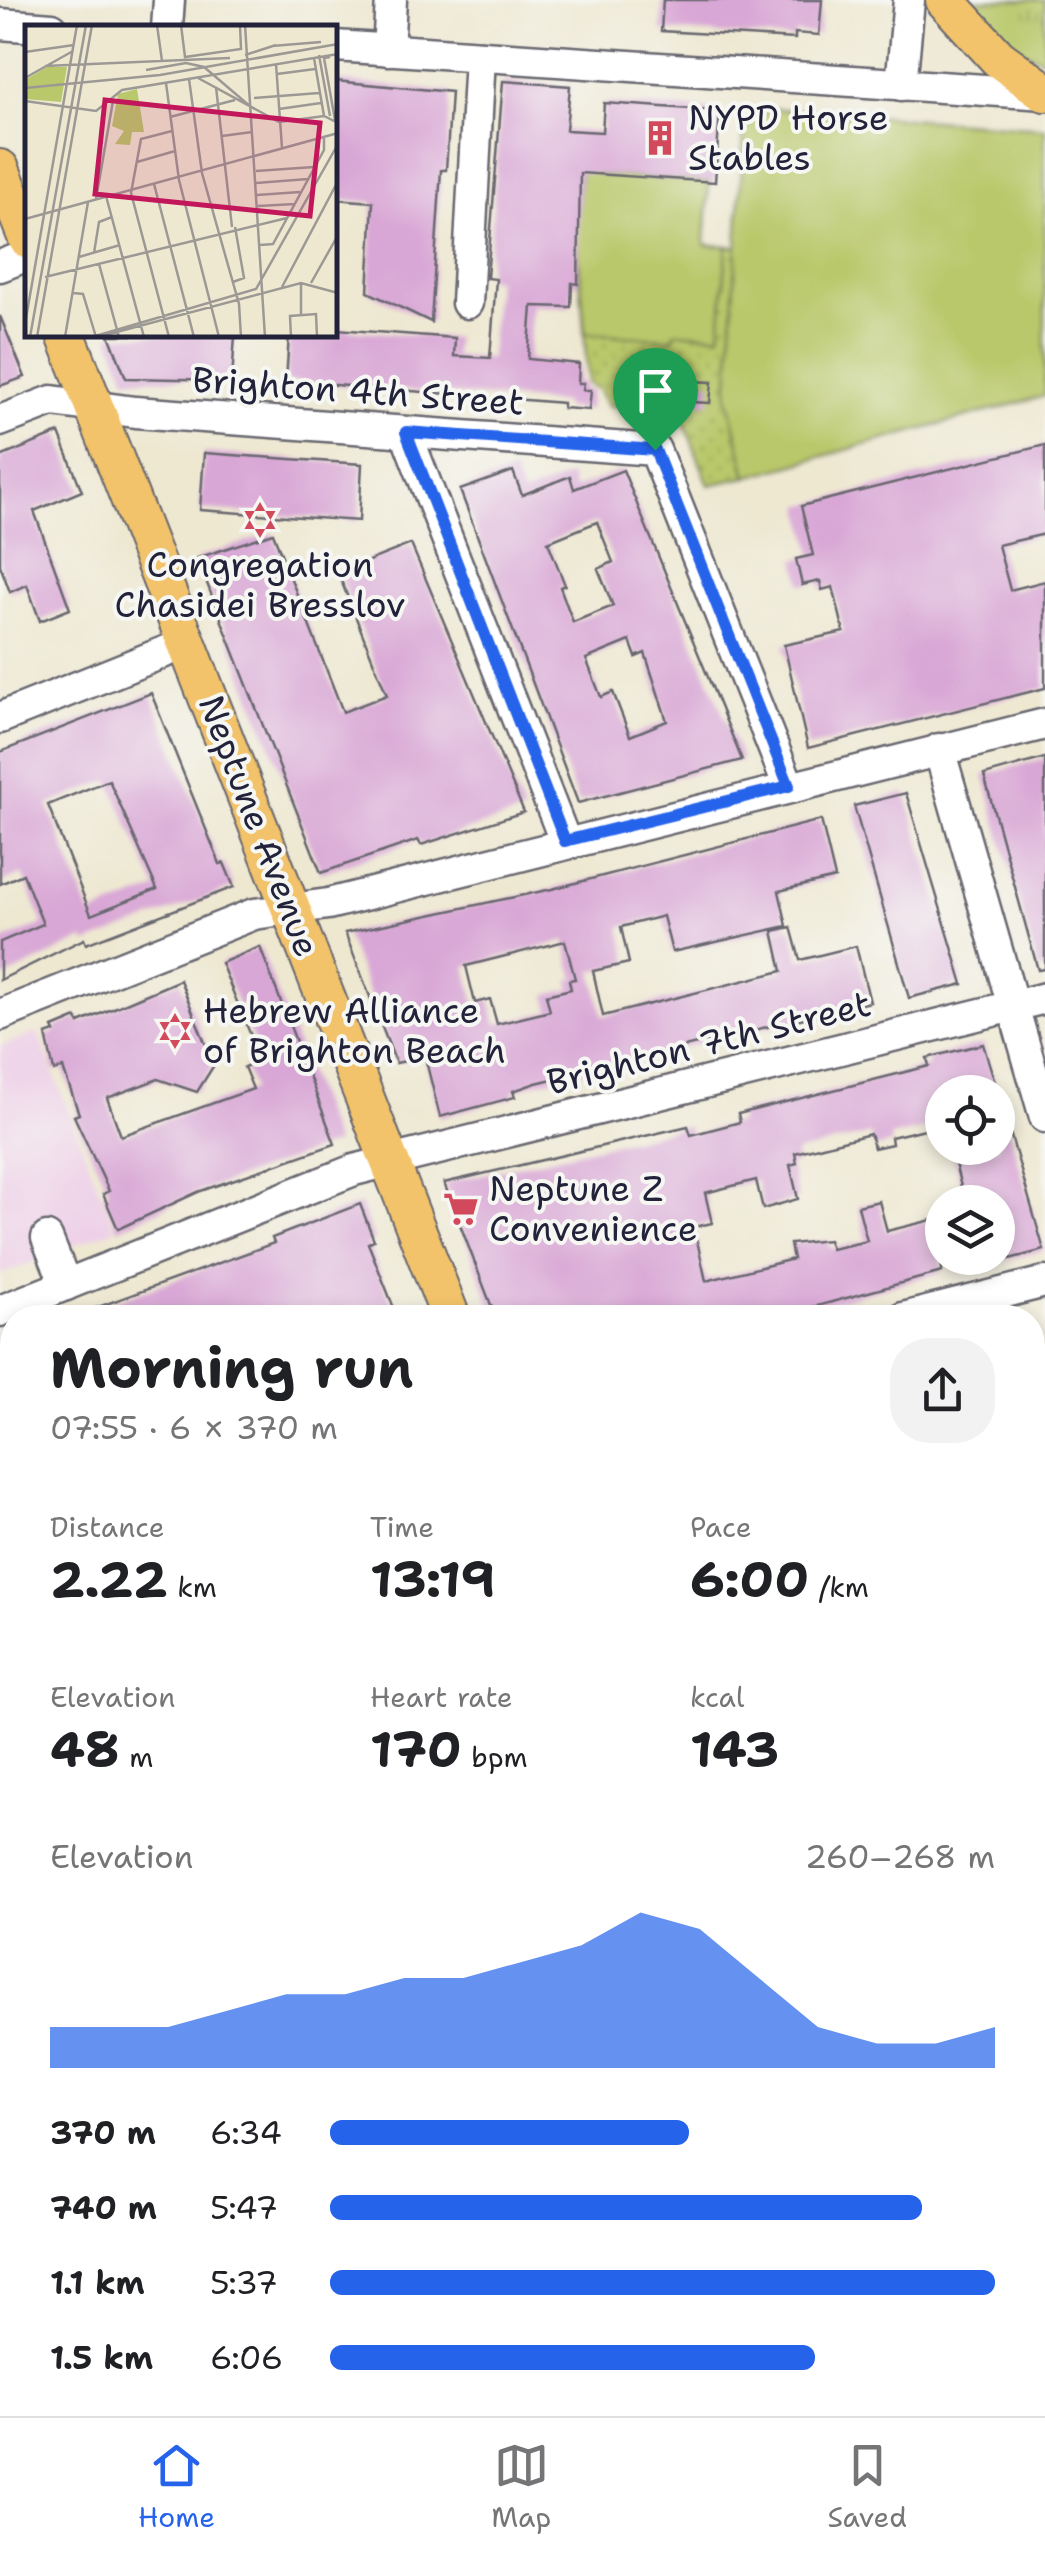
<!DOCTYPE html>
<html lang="en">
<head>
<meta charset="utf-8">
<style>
	body { margin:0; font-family:"Shantell Sans",sans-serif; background:#f2f2f2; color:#202124; height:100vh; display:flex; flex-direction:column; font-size:38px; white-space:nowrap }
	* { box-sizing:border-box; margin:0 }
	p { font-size:32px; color:#757577 }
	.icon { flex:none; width:55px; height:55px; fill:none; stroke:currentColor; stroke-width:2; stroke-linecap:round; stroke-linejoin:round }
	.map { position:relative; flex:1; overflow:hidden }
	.sheet { position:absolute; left:0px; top:1305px; width:1045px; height:1112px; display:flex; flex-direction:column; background:#fff; border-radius:40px 40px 0 0; box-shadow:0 5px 15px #0003 }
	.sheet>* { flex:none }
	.tools { position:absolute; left:925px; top:1075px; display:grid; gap:20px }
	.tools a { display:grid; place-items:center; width:90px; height:90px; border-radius:50%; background:#fff; box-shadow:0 5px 15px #0003; font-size:50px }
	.pin { position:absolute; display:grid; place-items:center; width:85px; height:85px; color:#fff; margin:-102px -42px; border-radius:50% 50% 50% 0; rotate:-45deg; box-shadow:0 0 10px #0007 }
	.pin .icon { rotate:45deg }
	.round { display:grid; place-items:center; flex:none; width:105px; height:105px; border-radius:40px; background:#f2f2f2 }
	.overview { display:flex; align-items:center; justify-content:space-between; height:170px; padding:0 50px }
	h1 { font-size:55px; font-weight:700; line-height:75px }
	.figures { display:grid; grid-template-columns:repeat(3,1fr); gap:15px; height:170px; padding:10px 50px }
	.figures div { display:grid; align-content:center }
	.figures b { font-size:50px; font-weight:700 }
	.figures small { font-size:28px; font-weight:400 }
	.figures p { font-size:28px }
	.chart { height:280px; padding:20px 50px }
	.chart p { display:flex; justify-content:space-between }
	.chart svg { width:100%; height:180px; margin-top:10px; fill:#2563eb; opacity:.7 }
	ul { padding:0 50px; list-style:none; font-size:32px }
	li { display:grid; grid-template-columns:160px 120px 1fr; align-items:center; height:75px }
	li i { height:25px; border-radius:12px; background:#2563eb }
	.tab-bar { display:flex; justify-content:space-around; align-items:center; height:140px; border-top:2px solid #e0e0e0; background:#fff; font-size:28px; color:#757577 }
	.tab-bar a { display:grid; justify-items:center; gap:5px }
	.tab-bar .on { color:#2563eb }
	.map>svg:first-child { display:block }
	.built { fill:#eed0e8 }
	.grass { fill:url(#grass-tufts); stroke:#6e7552; stroke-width:2.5 }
	.park { fill:url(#park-dots); stroke:#6e7552; stroke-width:2.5 }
	.garden { fill:#b9c86a; stroke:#6e7552; stroke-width:2.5 }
	.building { fill:#d9a7d6; fill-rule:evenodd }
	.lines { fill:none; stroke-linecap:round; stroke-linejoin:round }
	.minor-casing { stroke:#696770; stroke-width:35 }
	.major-casing { stroke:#696770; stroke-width:42 }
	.minor { stroke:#fff; stroke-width:30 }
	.major { stroke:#f2c36a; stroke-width:38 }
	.rail { stroke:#22223b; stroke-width:8 }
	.route-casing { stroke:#fff; stroke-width:20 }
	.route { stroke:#2563eb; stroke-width:12 }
	.labels { text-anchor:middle; stroke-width:8; stroke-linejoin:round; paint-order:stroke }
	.poi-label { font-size:35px; fill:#22223b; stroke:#f6f6f2; text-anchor:start }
	.street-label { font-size:35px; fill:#22223b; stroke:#f6f6f2 }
	.inset-road { fill:none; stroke:#9c9995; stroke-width:2.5 }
	.view { fill:#c2185b; fill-opacity:0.15; stroke:#c2185b; stroke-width:5 }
	.inset-edge { fill:none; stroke:#22223b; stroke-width:5 }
</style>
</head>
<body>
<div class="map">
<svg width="1045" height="2416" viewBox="0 0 1045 2416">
	<defs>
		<pattern id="grass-tufts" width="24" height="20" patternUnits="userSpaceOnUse" patternTransform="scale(2.5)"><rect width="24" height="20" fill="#b9c86a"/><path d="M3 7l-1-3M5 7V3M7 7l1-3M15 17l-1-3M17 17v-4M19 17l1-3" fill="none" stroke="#9fac5d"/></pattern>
		<pattern id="park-dots" width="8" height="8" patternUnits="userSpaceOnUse" patternTransform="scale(2.5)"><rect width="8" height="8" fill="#b9c86a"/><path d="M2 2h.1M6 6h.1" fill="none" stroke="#9fac5d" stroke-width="1.8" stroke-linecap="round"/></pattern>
	</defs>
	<rect width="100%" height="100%" fill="#f6f6f2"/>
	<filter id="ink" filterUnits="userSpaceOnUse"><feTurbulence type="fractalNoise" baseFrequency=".01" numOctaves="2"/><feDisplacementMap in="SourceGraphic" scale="20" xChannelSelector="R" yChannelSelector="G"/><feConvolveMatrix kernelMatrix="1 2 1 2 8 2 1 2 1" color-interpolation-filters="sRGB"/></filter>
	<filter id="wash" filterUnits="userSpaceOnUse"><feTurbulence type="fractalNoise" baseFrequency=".0048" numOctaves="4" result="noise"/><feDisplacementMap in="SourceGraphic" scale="40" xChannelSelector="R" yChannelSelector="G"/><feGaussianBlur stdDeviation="2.25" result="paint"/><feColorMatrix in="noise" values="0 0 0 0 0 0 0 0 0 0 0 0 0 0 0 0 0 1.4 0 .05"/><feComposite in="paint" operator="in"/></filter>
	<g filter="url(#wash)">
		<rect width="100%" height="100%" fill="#eee8d1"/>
		<polygon class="built" points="37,1032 115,1229 0,1275 0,1047"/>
		<polygon class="grass" points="963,0 1045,0 1045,60 1014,48"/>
		<polygon class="park" points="577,235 738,247 728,397 747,477 709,485 682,417 607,405 598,389 588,384"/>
		<g class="garden">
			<polygon points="768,108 1045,128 1045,396 747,477 728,397 744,129"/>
			<polygon points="580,168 600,174 709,182 705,245 727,246 720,335 675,332 673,339 585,333 577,235"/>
		</g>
		<g id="blocks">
			<g class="building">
				<polygon points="663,0 822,0 819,35 795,33 795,39 661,31"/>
				<polygon points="335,81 451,92 446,170 441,170 431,322 368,292 373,202 335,199"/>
				<polygon points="503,81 570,86 566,130 602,132 604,103 720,111 715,182 580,173 578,284 572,283 571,307 532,306 528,359 579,364 578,383 584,383 583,390 591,390 589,410 563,408 563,403 286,381 289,335 336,335 337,329 455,338 454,356 490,358 496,279 487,278"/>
				<polygon points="0,316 25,377 0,386"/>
				<polygon points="109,335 235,335 232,380 126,378"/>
				<polygon points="691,381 712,382 710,403 690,402"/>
				<polygon points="59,433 82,491 34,511 70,609 40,621 27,585 10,592 0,565 0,457"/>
				<polygon points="1045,445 1045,534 998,545 1010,590 1045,581 1045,688 808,748 784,645 844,632 833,587 822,590 820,581 802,585 796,559 813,555 801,506"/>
				<polygon points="204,453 362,464 359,521 200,510"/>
				<path d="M623 470 742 760 578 803 460 490 513 471 522 495 570 476 574 489ZM597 522 613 562 598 569 613 606 573 622 560 587 565 585 548 542ZM630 641 636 657 645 653 667 721 630 736 613 692 601 697 586 659Z"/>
				<polygon points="273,533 343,712 387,695 338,573 411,544 524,812 421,845 418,840 321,873 197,558"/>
				<path d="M151 693 220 864 224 863 234 887 86 944 84 939 0 980V942L43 924 23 874 0 884V752ZM109 780 157 889 91 915 48 805Z"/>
				<polygon points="1045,758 1045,969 1038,970 984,775"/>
				<polygon points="906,793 963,984 909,998 854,806"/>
				<path d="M821 820 835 878 779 891 787 926 672 952 663 916 621 927 629 963 593 971 603 1016 782 971 773 931 791 927 800 960 856 946 870 1002 536 1083 513 1091 515 1097 440 1117 425 1057 396 1063 345 933 552 889ZM565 941 575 979 569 980 571 989 546 995 550 1011 497 1024 490 999 475 1003 466 966Z"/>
				<polygon points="260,947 335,1144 198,1192 118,1229 103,1194 109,1191 74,1116 79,1114 63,1068 54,1071 46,1035 55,1032 53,1028 77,1018 79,1023 180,980 214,1065 197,1092 158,1079 107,1098 121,1136 253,1089 244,1067 261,1060 221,963"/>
				<polygon points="983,1044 998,1092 942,1092 942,1125 891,1137 892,1144 874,1148 870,1134 795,1153 797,1163 790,1165 798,1199 763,1209 756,1180 705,1193 712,1223 694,1227 706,1281 793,1259 790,1244 828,1240 831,1249 867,1241 858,1206 879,1201 887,1231 940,1218 942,1272 773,1318 496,1318 444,1183 688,1126 691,1135 740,1122 738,1114 929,1066 927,1058"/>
				<polygon points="1004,1112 1044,1250 998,1262 998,1202 965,1202 951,1148 998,1148 998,1113"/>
				<polygon points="360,1204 374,1240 368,1243 398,1318 68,1318 274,1243 272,1238"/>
			</g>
		</g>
	</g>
	<g filter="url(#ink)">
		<use href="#blocks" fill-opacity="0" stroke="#696770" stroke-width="2.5"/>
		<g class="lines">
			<defs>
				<g id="minor">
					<polyline points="0,24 52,28"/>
					<polyline points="167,28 169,0"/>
					<polyline points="335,46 1045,94"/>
					<polyline points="388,50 391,0"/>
					<polyline points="901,85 909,0"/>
					<polyline points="0,266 28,255"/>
					<polyline points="467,303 480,56"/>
					<polyline points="0,421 52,401 135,412 655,450 789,787"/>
					<polyline points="406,433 565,841"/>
					<polyline points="0,718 187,643"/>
					<polyline points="939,749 1045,1117"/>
					<polyline points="0,1015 254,914 328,904 1045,724"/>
					<polyline points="47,1238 66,1285"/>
					<polyline points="0,1311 354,1170 1045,998"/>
					<polyline points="903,1318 1045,1282"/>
					<polyline points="0,1530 12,1528"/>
					<polyline points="1032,1960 1045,1958"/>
					<polyline points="0,2181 12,2186"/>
					<polyline points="537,2405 564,2416"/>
				</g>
				<g id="major">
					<polyline points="945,0 998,58 1045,92"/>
					<polyline points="0,169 28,239"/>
					<polyline points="66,335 451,1318"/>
					<polyline points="1032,1659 1045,1657"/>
					<polyline points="1032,1778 1045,1753"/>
					<polyline points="0,1830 12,1828"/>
					<polyline points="1032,1898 1045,1872"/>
					<polyline points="1032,2050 1045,2101"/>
					<polyline points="1032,2247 1045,2295"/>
					<polyline points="881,2405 885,2416"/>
				</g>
			</defs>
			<use href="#minor" class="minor-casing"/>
			<use href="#major" class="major-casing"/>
			<use href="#minor" class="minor"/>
			<use href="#major" class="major"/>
			<g class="rail">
				<polyline points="0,2284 12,2289"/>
				<polyline points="0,2313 12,2318"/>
				<polyline points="187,2405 214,2416"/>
				<polyline points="223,2405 249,2416"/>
				<polyline points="254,2405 281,2416"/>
				<polyline points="292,2405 318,2416"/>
			</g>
		</g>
	</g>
	<g class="lines" filter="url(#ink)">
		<defs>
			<polygon id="route" points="406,432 655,450 789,786 565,841"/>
		</defs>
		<use href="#route" class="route-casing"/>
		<use href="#route" class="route"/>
	</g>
	<defs>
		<symbol id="building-bare" viewBox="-9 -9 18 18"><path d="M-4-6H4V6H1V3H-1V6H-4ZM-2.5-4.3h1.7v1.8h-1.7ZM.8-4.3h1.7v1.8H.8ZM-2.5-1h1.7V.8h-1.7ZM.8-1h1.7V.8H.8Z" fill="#d1495b" stroke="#f6f6f2" stroke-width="2.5" paint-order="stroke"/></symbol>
		<symbol id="synagogue-bare" viewBox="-9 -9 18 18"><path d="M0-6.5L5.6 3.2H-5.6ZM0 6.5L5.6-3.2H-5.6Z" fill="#d1495b" stroke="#f6f6f2" stroke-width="2.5" paint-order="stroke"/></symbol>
		<symbol id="supermarket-bare" viewBox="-9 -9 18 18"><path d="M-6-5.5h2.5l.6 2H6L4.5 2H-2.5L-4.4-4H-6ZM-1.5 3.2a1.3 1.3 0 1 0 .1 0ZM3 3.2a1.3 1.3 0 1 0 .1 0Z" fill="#d1495b" stroke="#f6f6f2" stroke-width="2.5" paint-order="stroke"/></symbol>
	</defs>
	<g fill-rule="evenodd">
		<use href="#building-bare" x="635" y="113" width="50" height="50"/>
		<use href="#synagogue-bare" x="235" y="495" width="50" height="50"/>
		<use href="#synagogue-bare" x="150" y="1006" width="50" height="50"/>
		<use href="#supermarket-bare" x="436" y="1184" width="50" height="50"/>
	</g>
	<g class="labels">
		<g class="poi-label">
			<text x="688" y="130">NYPD Horse<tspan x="688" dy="40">Stables</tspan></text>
			<text x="260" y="577" text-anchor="middle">Congregation<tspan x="260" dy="40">Chasidei Bresslov</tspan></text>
			<text x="203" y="1023">Hebrew Alliance<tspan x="203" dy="40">of Brighton Beach</tspan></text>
			<text x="489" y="1201">Neptune Z<tspan x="489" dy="40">Convenience</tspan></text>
		</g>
		<g class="street-label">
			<text transform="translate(358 391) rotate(4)" y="12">Brighton 4th Street</text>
			<text transform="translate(259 826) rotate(69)" y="12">Neptune Avenue</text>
			<text transform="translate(709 1043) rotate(-14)" y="12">Brighton 7th Street</text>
		</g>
	</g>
	<g transform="translate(25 25)">
		<rect width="312" height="312" fill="#eee8d1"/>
		<path d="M22 42H42L36 77 0 74V55Z" fill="#b9c86a"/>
		<path d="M112 64 119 107H107L105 120 90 119 99 106 87 101 93 69Z" fill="#b9c86a"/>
		<path class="inset-road" d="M132 0 137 36M156 0 160 32 216 24 215 0M220 0 240 312M247 21 296 17M0 27 49 20M220 30 251 20M294 30 305 91M305 32 299 33 310 95M289 33 299 91M251 39 257 123M20 41 205 33M121 45 161 38 179 42 226 82M252 49 290 44M0 53 48 26M173 53 254 97 299 91 313 98M164 54 177 148 214 279 216 312M141 58 154 155 194 312M191 62 207 202M0 63 135 50 313 19M229 73 294 68M0 76 71 86 97 65 313 29M254 84 296 78M145 92 210 75M197 111 227 107M112 137 150 126M231 146 289 142M231 158 283 154M129 159 169 312M232 170 275 167M81 171 119 312M71 174 88 76M233 181 270 179M0 194 313 108M235 220 248 219 299 125V111M69 228 74 197 87 192M54 232 95 220M74 239 94 312M20 252 262 193M208 257 219 253 210 202M276 258V290M286 258 313 210M257 262 313 156M48 268 58 269 71 312M0 299 52 0M5 312 61 0M12 312 67 0M40 312 63 177M67 312 231 264 313 119M73 312 276 258 313 268M144 312 106 168 116 114 147 106M266 312 265 291 291 289 292 312"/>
		<path class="view" d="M80 75 295 98 285 191 70 169Z"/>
		<rect width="312" height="312" class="inset-edge"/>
	</g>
</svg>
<div class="tools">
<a><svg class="icon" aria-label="locate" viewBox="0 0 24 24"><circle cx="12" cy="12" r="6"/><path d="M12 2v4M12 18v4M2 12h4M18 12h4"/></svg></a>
<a><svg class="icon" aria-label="layers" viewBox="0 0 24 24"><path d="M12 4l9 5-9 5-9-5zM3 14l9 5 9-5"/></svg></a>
</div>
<div class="pin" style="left:655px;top:450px;background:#1e9e55"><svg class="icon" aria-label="arrive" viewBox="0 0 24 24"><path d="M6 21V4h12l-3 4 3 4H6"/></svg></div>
<section class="sheet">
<div class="overview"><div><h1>Morning run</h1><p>07:55 · 6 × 370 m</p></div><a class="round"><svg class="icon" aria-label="share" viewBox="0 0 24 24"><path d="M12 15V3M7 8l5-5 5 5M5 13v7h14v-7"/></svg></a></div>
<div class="figures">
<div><p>Distance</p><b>2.22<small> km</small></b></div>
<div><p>Time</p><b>13:19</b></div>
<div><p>Pace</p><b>6:00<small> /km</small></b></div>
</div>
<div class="figures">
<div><p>Elevation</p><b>48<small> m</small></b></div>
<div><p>Heart rate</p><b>170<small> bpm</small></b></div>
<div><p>kcal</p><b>143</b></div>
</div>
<div class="chart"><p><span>Elevation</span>260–268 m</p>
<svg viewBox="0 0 160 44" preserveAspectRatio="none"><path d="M0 44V34L10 34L20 34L30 30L40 26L50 26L60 22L70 22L80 18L90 14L100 6L110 10L120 22L130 34L140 38L150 38L160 34V44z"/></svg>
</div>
<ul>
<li><b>370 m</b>6:34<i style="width:54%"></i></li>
<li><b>740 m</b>5:47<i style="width:89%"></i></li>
<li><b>1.1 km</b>5:37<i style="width:100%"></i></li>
<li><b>1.5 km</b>6:06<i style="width:73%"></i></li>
</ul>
</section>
</div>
<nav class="tab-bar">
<a class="on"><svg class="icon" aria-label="home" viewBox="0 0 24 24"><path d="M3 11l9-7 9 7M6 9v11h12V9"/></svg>Home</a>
<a><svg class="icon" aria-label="map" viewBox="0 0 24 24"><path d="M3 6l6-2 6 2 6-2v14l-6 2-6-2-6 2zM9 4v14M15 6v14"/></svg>Map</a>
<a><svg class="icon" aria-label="saved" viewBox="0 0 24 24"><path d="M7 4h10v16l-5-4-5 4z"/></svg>Saved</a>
</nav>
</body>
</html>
